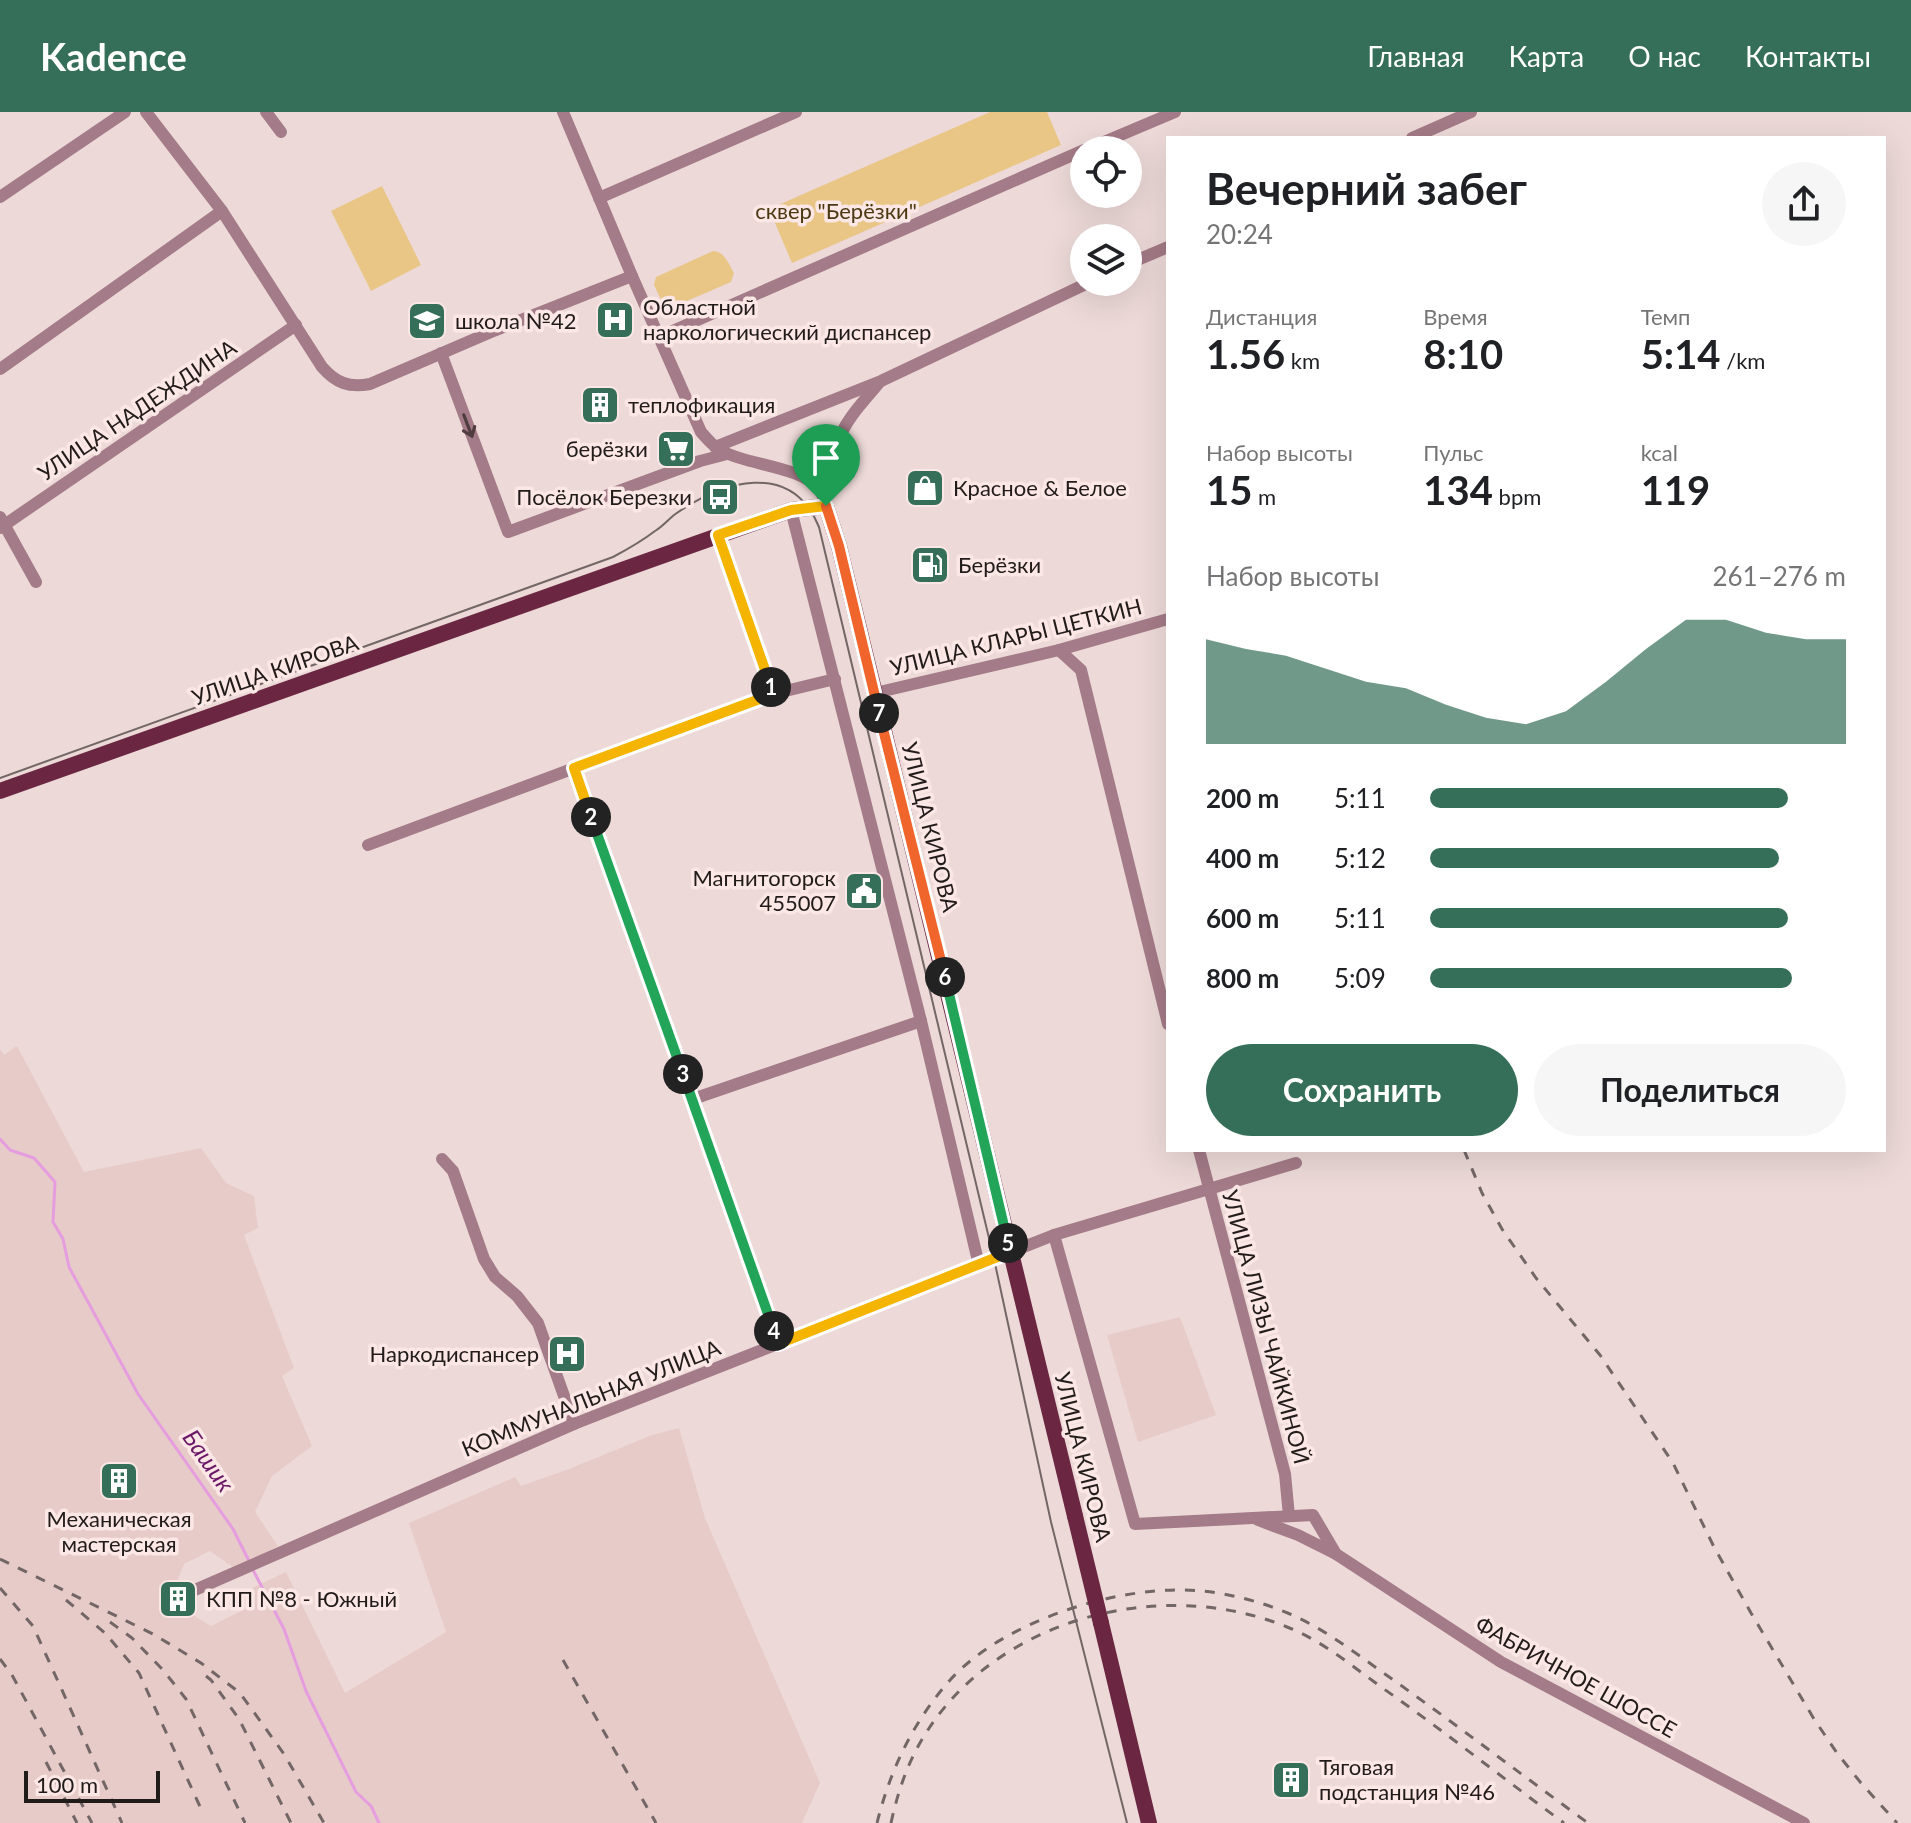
<!DOCTYPE html>
<html lang="ru">
<head>
<meta charset="utf-8">
<style>
	body { margin:0; font-family:Lato,sans-serif; background:#f6f6f6; color:#202124; height:100vh; display:flex; flex-direction:column; font-size:30px; white-space:nowrap }
	* { box-sizing:border-box; margin:0 }
	p { font-size:26px; color:#757577 }
	.icon { flex:none; width:44px; height:44px; fill:none; stroke:currentColor; stroke-width:2; stroke-linecap:round; stroke-linejoin:round }
	.map { position:relative; flex:1; overflow:hidden }
	.side { position:absolute; left:1166px; top:24px; width:720px; height:1016px; display:flex; flex-direction:column; background:#fff; border-radius:0px; box-shadow:0 8px 32px #0002 }
	.side>* { flex:none }
	.controls { position:absolute; left:1070px; top:24px; display:grid; gap:16px }
	.controls a { display:grid; place-items:center; width:72px; height:72px; border-radius:50%; background:#fff; box-shadow:0 8px 32px #0002; font-size:40px }
	.scale { position:absolute; left:24px; bottom:20px; width:136px; box-sizing:border-box; padding-left:8px; border:4px solid #211b1a; border-top:0; font-size:22px; line-height:28px; white-space:nowrap; color:#211b1a; -webkit-text-stroke:6px #fbe7e5; paint-order:stroke }
	.pin { position:absolute; display:grid; place-items:center; width:68px; height:68px; color:#fff; margin:-82px -34px; border-radius:50% 50% 50% 0; rotate:-45deg; box-shadow:0 0 8px #0007 }
	.pin .icon { rotate:45deg }
	.km { position:absolute; width:40px; height:40px; margin:-20px; border-radius:50%; background:#222; color:#fff; font-size:22px; line-height:40px; text-align:center }
	.round { display:grid; place-items:center; flex:none; width:84px; height:84px; border-radius:42px; background:#f6f6f6 }
	.headline { display:flex; align-items:center; justify-content:space-between; height:136px; padding:0 40px }
	h1 { font-size:44px; font-weight:700; line-height:60px }
	.figures { display:grid; grid-template-columns:repeat(3,1fr); gap:12px; height:136px; padding:8px 40px }
	.figures div { display:grid; align-content:center }
	.figures b { font-size:40px; font-weight:700 }
	.figures small { font-size:22px; font-weight:400 }
	.figures p { font-size:22px }
	.chart { height:224px; padding:16px 40px }
	.chart p { display:flex; justify-content:space-between }
	.chart svg { width:100%; height:144px; margin-top:8px; fill:#356f59; opacity:.7 }
	.action { display:flex; gap:16px; margin-top:auto; padding:16px 40px }
	.action a { flex:1; height:92px; border-radius:48px; background:#356f59; color:#fff; font-size:32px; font-weight:700; line-height:92px; text-align:center }
	.action a+a { background:#f6f6f6; color:#202124 }
	ul { padding:0 40px; list-style:none; font-size:26px }
	li { display:grid; grid-template-columns:128px 96px 1fr; align-items:center; height:60px }
	li i { height:20px; border-radius:10px; background:#356f59 }
	header { display:flex; align-items:center; gap:48px; box-sizing:border-box; height:112px; padding:0 40px; background:#356f59; color:#fff }
	header strong { font-size:38px }
	nav { display:flex; gap:44px; margin-inline-start:auto; font-size:28px }
	.map>svg:first-child { display:block }
	.built { fill:#e7cbc8 }
	.green { fill:#e9c686 }
	.lines { fill:none; stroke-linecap:round; stroke-linejoin:round }
	.stream { stroke:#e59ddf; stroke-width:3 }
	.minor { stroke:#a47b88; stroke-width:12 }
	.major { stroke:#6b2742; stroke-width:16 }
	.tram { stroke:#726766; stroke-width:2 }
	.rail { stroke:#726766; stroke-width:3; stroke-dasharray:10 10; stroke-linecap:butt }
	.major-bridge { stroke:#6b2742; stroke-width:16 }
	.oneway { stroke:#4f3d40 }
	.split-1-casing { stroke:#fff; stroke-width:16 }
	.split-2-casing { stroke:#fff; stroke-width:16 }
	.split-3-casing { stroke:#fff; stroke-width:16 }
	.split-4-casing { stroke:#fff; stroke-width:16 }
	.split-5-casing { stroke:#fff; stroke-width:16 }
	.split-6-casing { stroke:#fff; stroke-width:16 }
	.split-7-casing { stroke:#fff; stroke-width:16 }
	.split-8-casing { stroke:#fff; stroke-width:16 }
	.split-1 { stroke:#f5b400; stroke-width:10 }
	.split-2 { stroke:#f5b400; stroke-width:10 }
	.split-3 { stroke:#22a559; stroke-width:10 }
	.split-4 { stroke:#22a559; stroke-width:10 }
	.split-5 { stroke:#f5b400; stroke-width:10 }
	.split-6 { stroke:#22a559; stroke-width:10 }
	.split-7 { stroke:#f0652b; stroke-width:10 }
	.split-8 { stroke:#f0652b; stroke-width:10 }
	.labels { text-anchor:middle; stroke-width:7; stroke-linejoin:round; paint-order:stroke }
	.park-label { font-size:22px; fill:#4c3912; stroke:#fbe7e5 }
	.poi-label { font-size:22px; fill:#211b1a; stroke:#fbe7e5; text-anchor:start }
	.street-label { font-size:22px; fill:#211b1a; stroke:#fbe7e5 }
	.water-label { font-size:24px; font-style:italic; fill:#6b1767; stroke:#fbe7e5 }
</style>
</head>
<body>
<header>
<strong>Kadence</strong>
<nav><a>Главная</a><a>Карта</a><a>О нас</a><a>Контакты</a></nav>
</header>
<div class="map">
<svg width="1911" height="1711" viewBox="0 0 1911 1711">
	<rect width="100%" height="100%" fill="#eddad8"/>
	<g class="built">
		<polygon points="17,934 84,1060 201,1036 226,1071 254,1084 258,1116 244,1123 294,1256 282,1264 312,1334 272,1364 255,1400 278,1434 234,1456 210,1439 184,1452 176,1472 188,1500 211,1514 241,1499 240,1482 286,1460 345,1581 446,1520 409,1411 515,1365 521,1374 569,1357 652,1323 679,1316 705,1406 820,1671 802,1711 0,1711 0,937 4,943"/>
		<polygon points="1180,1205 1216,1303 1138,1330 1107,1223"/>
	</g>
	<g class="green">
		<polygon points="990,0 1047,0 1061,33 792,151 769,97"/>
		<polygon points="382,74 421,153 371,179 331,99"/>
		<path d="M713 139C725 140 728 151 734 161L731 170 673 195 669 196 664 194 654 173 656 165Z"/>
	</g>
	<g class="lines">
		<g class="stream">
			<polyline points="0,1027 10,1038 34,1046 55,1070 53,1110 63,1127 69,1155 138,1282 233,1417 250,1451"/>
			<polyline points="253,1458 284,1517 306,1579 356,1680 371,1694 379,1711"/>
		</g>
		<g class="minor">
			<path d="M146 0 222 99 322 255C336 271 349 276 370 272L491 220 632 164"/>
			<polyline points="266,0 281,20"/>
			<path d="M563 0 632 164 701 320C708 328 714 335 724 340 749 353 802 355 819 377 823 382 824 389 826 394"/>
			<polyline points="1412,26 1471,0"/>
			<polyline points="1085,38 1175,0"/>
			<polyline points="0,85 125,0"/>
			<polyline points="599,86 796,0"/>
			<polyline points="1128,152 1168,135"/>
			<polyline points="659,225 1084,38"/>
			<polyline points="441,241 508,420 700,349 727,342"/>
			<polyline points="0,257 222,99"/>
			<polyline points="715,335 881,269 1090,170"/>
			<path d="M821 378 828 375C834 360 833 344 838 330 845 308 864 289 879 271"/>
			<polyline points="791,398 921,909 979,1153"/>
			<polyline points="0,405 36,470"/>
			<polyline points="0,416 296,213"/>
			<polyline points="718,423 773,582"/>
			<polyline points="1059,538 1081,558 1168,912"/>
			<polyline points="875,581 1059,538 1168,507"/>
			<polyline points="574,656 778,1232"/>
			<polyline points="368,733 773,582 835,567"/>
			<polyline points="693,987 921,909"/>
			<polyline points="1199,1038 1285,1362 1289,1404"/>
			<polyline points="442,1047 453,1059 484,1147 495,1165 517,1184 538,1211 574,1312"/>
			<polyline points="1054,1123 1135,1412 1313,1403 1336,1442 1501,1550 1804,1711"/>
			<polyline points="1258,1408 1298,1423 1336,1442"/>
			<polyline points="181,1484 574,1312 1054,1123 1296,1051"/>
		</g>
		<g class="major">
			<polyline points="0,679 791,398 826,394 839,434 1075,1404"/>
			<polyline points="1101,1511 1149,1711"/>
		</g>
		<path class="tram" d="M0 666 613 445C628 437 642 429 655 419 662 415 668 408 674 403 722 369 791 347 819 415L994 1147 1051 1410 1127 1711"/>
		<g class="rail">
			<polyline points="1464,1038 1482,1081 1502,1117 1536,1166 1600,1243 1673,1351 1714,1435 1751,1501 1814,1607 1837,1641 1861,1671 1897,1711"/>
			<polyline points="0,1447 153,1522 201,1551 240,1581 284,1642 324,1711"/>
			<polyline points="0,1476 33,1514 122,1711"/>
			<polyline points="66,1488 105,1521 139,1561 202,1699"/>
			<polyline points="110,1510 132,1526 163,1558 186,1587 245,1711"/>
			<polyline points="0,1547 12,1563 92,1711"/>
			<polyline points="563,1548 656,1711"/>
			<polyline points="206,1564 211,1568 239,1607 291,1711"/>
			<polyline points="46,1650 77,1711"/>
			<path d="M877 1711C890 1658 914 1608 951 1567 1005 1508 1123 1471 1202 1479 1232 1482 1262 1490 1290 1502 1327 1518 1359 1544 1392 1567 1458 1614 1522 1663 1588 1711"/>
			<path d="M891 1711C898 1679 908 1649 926 1621 999 1505 1163 1464 1287 1515 1323 1529 1353 1555 1384 1577 1445 1620 1504 1667 1564 1711"/>
		</g>
		<polyline class="major-bridge" points="1075,1404 1101,1511"/>
	</g>
	<defs><path id="oneway-shaft" d="M-6 0H5M1.5-3L5.5 0L1.5 3" fill="none" stroke-width="1.6" stroke-linecap="round" stroke-linejoin="round" transform="scale(2)"/></defs>
	<use class="oneway" href="#oneway-shaft" transform="translate(468 314) rotate(69)"/>
	<g class="lines">
		<defs>
			<polyline id="split-1" points="771,575 718,423 791,398 826,394"/>
			<polyline id="split-2" points="591,705 574,656 773,582 771,575"/>
			<polyline id="split-3" points="591,705 683,962"/>
			<polyline id="split-4" points="683,962 774,1219"/>
			<polyline id="split-5" points="774,1219 778,1232 1010,1140 1008,1131"/>
			<polyline id="split-6" points="945,865 1008,1131"/>
			<polyline id="split-7" points="879,601 945,865"/>
			<polyline id="split-8" points="826,394 839,434 879,601"/>
		</defs>
		<use href="#split-1" class="split-1-casing"/>
		<use href="#split-2" class="split-2-casing"/>
		<use href="#split-3" class="split-3-casing"/>
		<use href="#split-4" class="split-4-casing"/>
		<use href="#split-5" class="split-5-casing"/>
		<use href="#split-6" class="split-6-casing"/>
		<use href="#split-7" class="split-7-casing"/>
		<use href="#split-8" class="split-8-casing"/>
		<use href="#split-1" class="split-1"/>
		<use href="#split-2" class="split-2"/>
		<use href="#split-3" class="split-3"/>
		<use href="#split-4" class="split-4"/>
		<use href="#split-5" class="split-5"/>
		<use href="#split-6" class="split-6"/>
		<use href="#split-7" class="split-7"/>
		<use href="#split-8" class="split-8"/>
	</g>
	<defs>
		<symbol id="hospital-square" viewBox="-11 -11 22 22"><rect x="-9" y="-9" width="18" height="18" rx="4" fill="#356f59" stroke="#fbe7e5"/><path d="M-5-5h3v3.5h4V-5h3V5h-3V1.5h-4V5h-3Z" fill="#fff"/></symbol>
		<symbol id="school-square" viewBox="-11 -11 22 22"><rect x="-9" y="-9" width="18" height="18" rx="4" fill="#356f59" stroke="#fbe7e5"/><path d="M0-5L7-2L0 1L-7-2ZM-4 1L0 2.5L4 1V4Q0 6-4 4Z" fill="#fff"/></symbol>
		<symbol id="building-square" viewBox="-11 -11 22 22"><rect x="-9" y="-9" width="18" height="18" rx="4" fill="#356f59" stroke="#fbe7e5"/><path d="M-4-6H4V6H1V3H-1V6H-4ZM-2.5-4.3h1.7v1.8h-1.7ZM.8-4.3h1.7v1.8H.8ZM-2.5-1h1.7V.8h-1.7ZM.8-1h1.7V.8H.8Z" fill="#fff"/></symbol>
		<symbol id="supermarket-square" viewBox="-11 -11 22 22"><rect x="-9" y="-9" width="18" height="18" rx="4" fill="#356f59" stroke="#fbe7e5"/><path d="M-6-5.5h2.5l.6 2H6L4.5 2H-2.5L-4.4-4H-6ZM-1.5 3.2a1.3 1.3 0 1 0 .1 0ZM3 3.2a1.3 1.3 0 1 0 .1 0Z" fill="#fff"/></symbol>
		<symbol id="shop-square" viewBox="-11 -11 22 22"><rect x="-9" y="-9" width="18" height="18" rx="4" fill="#356f59" stroke="#fbe7e5"/><path d="M-5-2.5h2.3a2.7 3.5 0 0 1 5.4 0H5L5.5 6h-11ZM-1.5-2.5h3a1.5 2.3 0 0 0-3 0Z" fill="#fff"/></symbol>
		<symbol id="bus-square" viewBox="-11 -11 22 22"><rect x="-9" y="-9" width="18" height="18" rx="4" fill="#356f59" stroke="#fbe7e5"/><path d="M-5-6H5V4H4V6H2V4H-2V6H-4V4H-5ZM-3.5-4V0h7V-4ZM-3.5 1.2v1.5H-2V1.2ZM2 1.2v1.5H3.5V1.2Z" fill="#fff"/></symbol>
		<symbol id="fuel-square" viewBox="-11 -11 22 22"><rect x="-9" y="-9" width="18" height="18" rx="4" fill="#356f59" stroke="#fbe7e5"/><path d="M-5.5-6h7V0h2V4h1.3V-2.5L3-4.5l.8-.8L6-3V5H2.5V1h-1V6h-7ZM-4.2-4.7v3.2H.2V-4.7Z" fill="#fff"/></symbol>
		<symbol id="civic-square" viewBox="-11 -11 22 22"><rect x="-9" y="-9" width="18" height="18" rx="4" fill="#356f59" stroke="#fbe7e5"/><path d="M-.6-6.5H3V-4.5H.6V-3L4-1V1h2V6H-6V1h2V-1L-.6-3ZM-1.2 2.5V6h2.4V2.5Z" fill="#fff"/></symbol>
	</defs>
	<g fill-rule="evenodd">
		<use href="#hospital-square" x="593" y="186" width="44" height="44"/>
		<use href="#school-square" x="405" y="187" width="44" height="44"/>
		<use href="#building-square" x="578" y="271" width="44" height="44"/>
		<use href="#supermarket-square" x="654" y="315" width="44" height="44"/>
		<use href="#shop-square" x="903" y="354" width="44" height="44"/>
		<use href="#bus-square" x="698" y="363" width="44" height="44"/>
		<use href="#fuel-square" x="908" y="431" width="44" height="44"/>
		<use href="#civic-square" x="842" y="757" width="44" height="44"/>
		<use href="#hospital-square" x="545" y="1220" width="44" height="44"/>
		<use href="#building-square" x="97" y="1347" width="44" height="44"/>
		<use href="#building-square" x="156" y="1465" width="44" height="44"/>
		<use href="#building-square" x="1269" y="1646" width="44" height="44"/>
	</g>
	<g class="labels">
		<g class="park-label">
			<text x="836" y="107">сквер "Берёзки"</text>
		</g>
		<g class="poi-label">
			<text x="643" y="203">Областной<tspan x="643" dy="25">наркологический диспансер</tspan></text>
			<text x="455" y="217">школа №42</text>
			<text x="628" y="301">теплофикация</text>
			<text x="648" y="345" text-anchor="end">берёзки</text>
			<text x="953" y="384">Красное &amp; Белое</text>
			<text x="692" y="393" text-anchor="end">Посёлок Березки</text>
			<text x="958" y="461">Берёзки</text>
			<text x="836" y="774" text-anchor="end">Магнитогорск<tspan x="836" dy="25">455007</tspan></text>
			<text x="539" y="1250" text-anchor="end">Наркодиспансер</text>
			<text x="119" y="1415" text-anchor="middle">Механическая<tspan x="119" dy="25">мастерская</tspan></text>
			<text x="206" y="1495">КПП №8 - Южный</text>
			<text x="1319" y="1663">Тяговая<tspan x="1319" dy="25">подстанция №46</tspan></text>
		</g>
		<g class="street-label">
			<text transform="translate(137 298) rotate(-34)" y="8">УЛИЦА НАДЕЖДИНА</text>
			<text transform="translate(1016 525) rotate(-14)" y="8">УЛИЦА КЛАРЫ ЦЕТКИН</text>
			<text transform="translate(275 558) rotate(-19)" y="8">УЛИЦА КИРОВА</text>
			<text transform="translate(930 715) rotate(76)" y="8">УЛИЦА КИРОВА</text>
			<text transform="translate(1266 1215) rotate(75)" y="8">УЛИЦА ЛИЗЫ ЧАЙКИНОЙ</text>
			<text transform="translate(591 1286) rotate(-22)" y="8">КОММУНАЛЬНАЯ УЛИЦА</text>
			<text transform="translate(1083 1345) rotate(76)" y="8">УЛИЦА КИРОВА</text>
			<text transform="translate(1576 1565) rotate(29)" y="8">ФАБРИЧНОЕ ШОССЕ</text>
		</g>
		<g class="water-label">
			<text transform="translate(208 1349) rotate(55)" y="8">Башик</text>
		</g>
	</g>
</svg>
<div class="controls">
<a><svg class="icon" aria-label="locate" viewBox="0 0 24 24"><circle cx="12" cy="12" r="6"/><path d="M12 2v4M12 18v4M2 12h4M18 12h4"/></svg></a>
<a><svg class="icon" aria-label="layers" viewBox="0 0 24 24"><path d="M12 4l9 5-9 5-9-5zM3 14l9 5 9-5"/></svg></a>
</div>
<div class="scale">100 m</div>
<div class="pin" style="left:826px;top:394px;background:#1e9e55"><svg class="icon" aria-label="arrive" viewBox="0 0 24 24"><path d="M6 21V4h12l-3 4 3 4H6"/></svg></div>
<b class="km" style="left:771px;top:575px">1</b>
<b class="km" style="left:591px;top:705px">2</b>
<b class="km" style="left:683px;top:962px">3</b>
<b class="km" style="left:774px;top:1219px">4</b>
<b class="km" style="left:1008px;top:1131px">5</b>
<b class="km" style="left:945px;top:865px">6</b>
<b class="km" style="left:879px;top:601px">7</b>
<section class="side">
<div class="headline"><div><h1>Вечерний забег</h1><p>20:24</p></div><a class="round"><svg class="icon" aria-label="share" viewBox="0 0 24 24"><path d="M12 15V3M7 8l5-5 5 5M5 13v7h14v-7"/></svg></a></div>
<div class="figures">
<div><p>Дистанция</p><b>1.56<small> km</small></b></div>
<div><p>Время</p><b>8:10</b></div>
<div><p>Темп</p><b>5:14<small> /km</small></b></div>
</div>
<div class="figures">
<div><p>Набор высоты</p><b>15<small> m</small></b></div>
<div><p>Пульс</p><b>134<small> bpm</small></b></div>
<div><p>kcal</p><b>119</b></div>
</div>
<div class="chart"><p><span>Набор высоты</span>261–276 m</p>
<svg viewBox="0 0 160 44" preserveAspectRatio="none"><path d="M0 44V12L10 15L20 17L30 21L40 25L50 27L60 32L70 36L80 38L90 34L100 25L110 15L120 6L130 6L140 10L150 12L160 12V44z"/></svg>
</div>
<ul>
<li><b>200 m</b>5:11<i style="width:86%"></i></li>
<li><b>400 m</b>5:12<i style="width:84%"></i></li>
<li><b>600 m</b>5:11<i style="width:86%"></i></li>
<li><b>800 m</b>5:09<i style="width:87%"></i></li>
</ul>
<div class="action"><a>Сохранить</a><a>Поделиться</a></div>
</section>
</div>
</body>
</html>
